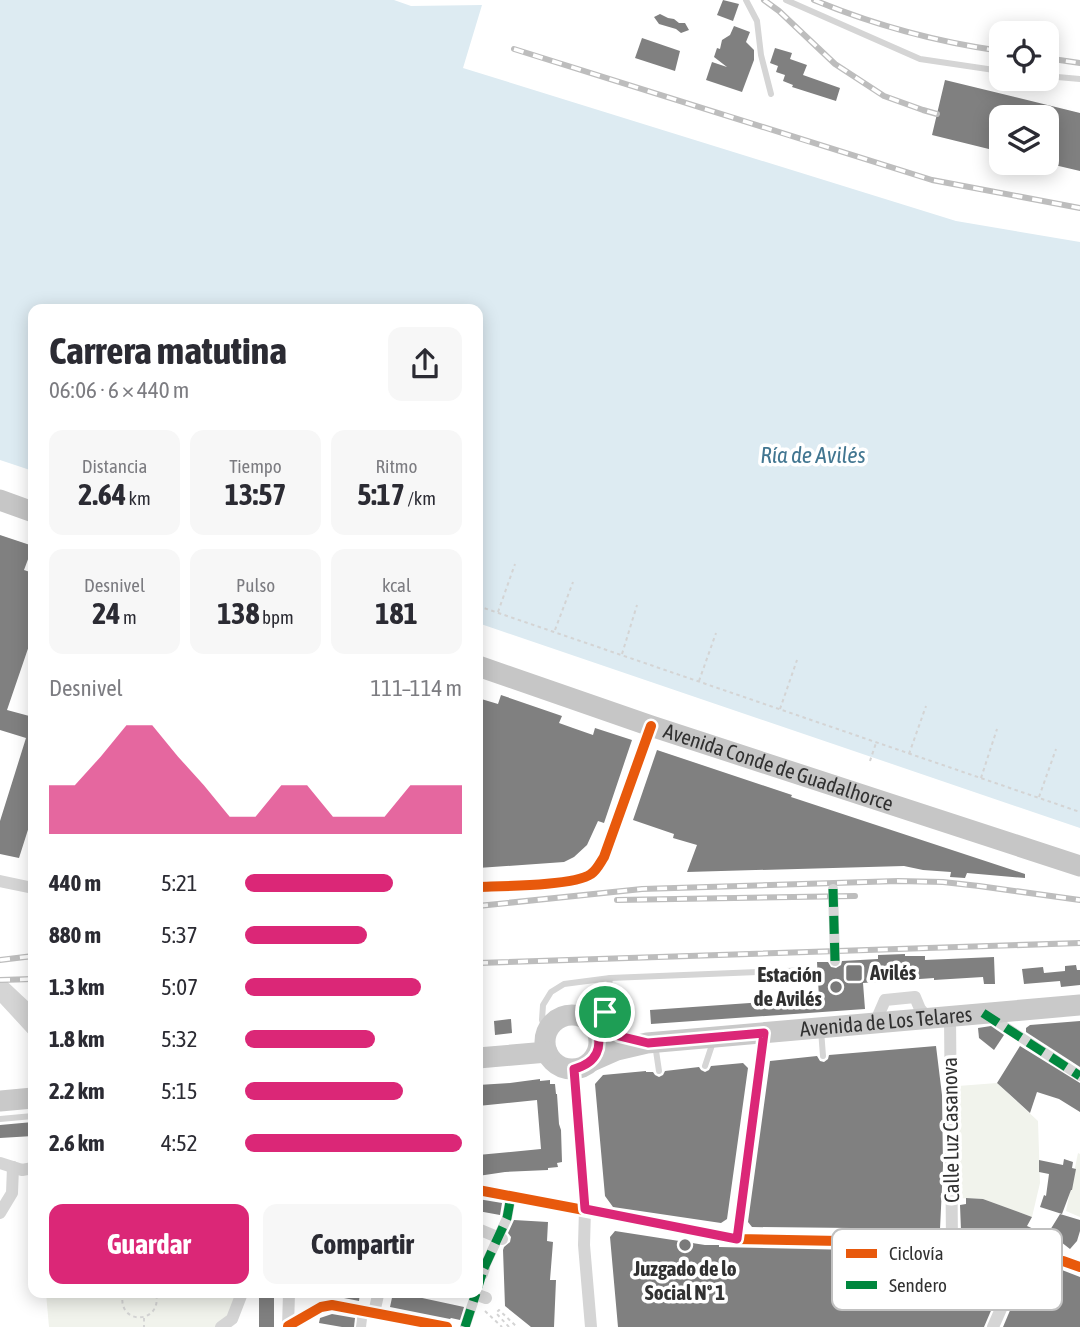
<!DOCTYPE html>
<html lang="es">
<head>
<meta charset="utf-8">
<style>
	body { margin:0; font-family:"Asap Condensed",sans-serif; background:#f7f7f7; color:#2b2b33; height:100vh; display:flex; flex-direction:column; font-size:26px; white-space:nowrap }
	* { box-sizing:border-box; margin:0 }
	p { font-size:23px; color:#7c7c81 }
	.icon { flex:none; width:38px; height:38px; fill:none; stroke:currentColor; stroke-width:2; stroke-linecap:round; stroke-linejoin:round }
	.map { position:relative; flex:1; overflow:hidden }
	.panel { position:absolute; left:28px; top:304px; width:455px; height:994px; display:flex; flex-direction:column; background:#fff; border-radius:14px; box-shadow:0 4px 18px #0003 }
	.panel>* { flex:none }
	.controls { position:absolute; left:989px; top:21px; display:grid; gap:14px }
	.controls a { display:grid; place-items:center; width:70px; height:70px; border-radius:14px; background:#fff; box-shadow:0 4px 18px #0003; font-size:35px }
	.pin { position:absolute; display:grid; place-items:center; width:60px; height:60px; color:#fff; margin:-30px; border:4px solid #fff; border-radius:50%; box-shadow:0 2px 7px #0007 }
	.round { display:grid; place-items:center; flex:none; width:74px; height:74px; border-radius:14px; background:#f7f7f7 }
	.overview { display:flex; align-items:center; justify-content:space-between; height:119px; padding:0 21px }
	h1 { font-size:38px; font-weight:700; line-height:52px }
	.stats { display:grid; grid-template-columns:repeat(3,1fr); gap:10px; height:119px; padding:7px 21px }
	.stats div { display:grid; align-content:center; border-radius:14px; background:#f7f7f7; text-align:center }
	.stats b { font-size:30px; font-weight:700 }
	.stats small { font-size:19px; font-weight:400 }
	.stats p { font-size:19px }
	.chart { height:196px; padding:14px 21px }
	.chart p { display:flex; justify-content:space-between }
	.chart svg { width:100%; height:126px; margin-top:7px; fill:#db2777; opacity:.7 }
	.action { display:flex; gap:14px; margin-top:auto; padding:14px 21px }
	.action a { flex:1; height:80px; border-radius:14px; background:#db2777; color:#fff; font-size:28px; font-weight:700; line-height:80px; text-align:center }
	.action a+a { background:#f7f7f7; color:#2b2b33 }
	ul { padding:0 21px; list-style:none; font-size:23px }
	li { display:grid; grid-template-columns:112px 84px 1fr; align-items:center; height:52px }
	li i { height:18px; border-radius:9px; background:#db2777 }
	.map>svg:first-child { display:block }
	.green { fill:#f1f3ec }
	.water { fill:#ddebf2 }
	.building { fill:#808080 }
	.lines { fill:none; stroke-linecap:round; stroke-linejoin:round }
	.path { stroke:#d4d4d4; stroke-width:2; stroke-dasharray:3.5 3.5; stroke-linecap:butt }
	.service { stroke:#d5d5d5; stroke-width:6 }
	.pedestrian { stroke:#d5d5d5; stroke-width:10 }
	.minor { stroke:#d5d5d5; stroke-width:12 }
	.primary { stroke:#c9c9c9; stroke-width:21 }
	.trunk { stroke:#c6c6c6; stroke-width:21 }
	.rail-casing { stroke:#bdbdbd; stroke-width:6 }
	.rail { stroke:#fff; stroke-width:3.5; stroke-dasharray:10; stroke-linecap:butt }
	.pedestrian-bridge { stroke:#d5d5d5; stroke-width:10 }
	.quiet { stroke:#00873e; stroke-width:9; stroke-dasharray:18 9; stroke-linecap:butt }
	.cycleway-casing { stroke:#fff; stroke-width:15 }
	.cycleway { stroke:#e8590c; stroke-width:10 }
	.route-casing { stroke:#fff; stroke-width:14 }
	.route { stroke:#db2777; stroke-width:9 }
	.poi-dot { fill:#797979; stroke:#fff; stroke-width:2.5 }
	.labels { text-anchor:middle; stroke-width:7; stroke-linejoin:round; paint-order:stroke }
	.street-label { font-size:21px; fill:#313131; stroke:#fff }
	.poi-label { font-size:21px; font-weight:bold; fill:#313131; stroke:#fff; text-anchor:start }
	.water-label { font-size:23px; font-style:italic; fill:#427691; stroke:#fff }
	.key { fill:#fff; stroke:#c1c1c1; stroke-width:2 }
	.key-label { font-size:19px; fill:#313131 }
</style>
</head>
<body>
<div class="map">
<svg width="1080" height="1327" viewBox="0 0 1080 1327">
	<rect width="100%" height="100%" fill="#fff"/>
	<g class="green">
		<polygon points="997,1083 1038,1121 1040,1183 1032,1217 983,1199 957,1198 958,1086"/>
		<polygon points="1078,1153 1080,1154 1080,1217 1066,1211"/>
		<polygon points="46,1293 240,1293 229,1317 217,1327 49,1327"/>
	</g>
	<polygon class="water" points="0,0 394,0 411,6 482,5 463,68 956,221 1080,242 1080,828 478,623 478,310 33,310 33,471 0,460"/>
	<g class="building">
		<polygon points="723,0 739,4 733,21 717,15"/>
		<polygon points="660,14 668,18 674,19 679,23 685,23 689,30 681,33 676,29 659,24 654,17"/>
		<polygon points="734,26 750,32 746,42 754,50 754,60 742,92 706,80 712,62 727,67 714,57 717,48 720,49 722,40 730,35"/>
		<polygon points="642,38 680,51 675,71 635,58"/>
		<polygon points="775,48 792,53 790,59 807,65 803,75 840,88 836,101 792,87 793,85 783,81 785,75 776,72 778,66 770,63"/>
		<polygon points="945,80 1080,113 1080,171 1046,163 1046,117 1001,117 1001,152 932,135"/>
		<polygon points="0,535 33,546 24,570 33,573 33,634 7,710 33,717 33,814 19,858 0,854 0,821 26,738 0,730"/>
		<polygon points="501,695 562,716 559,723 573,728 593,735 595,728 632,740 604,823 598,821 587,845 574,857 564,862 478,868 478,698 498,704"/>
		<polygon points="657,750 792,795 791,797 1025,874 1025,878 967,873 965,878 950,877 951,872 923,870 904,866 687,872 697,845 673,838 674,834 633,820"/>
		<polygon points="905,954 905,956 925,956 925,960 994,957 995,984 984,984 983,977 934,980 934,978 863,983 865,1009 651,1024 650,1010 819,998 817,962 828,962 831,967 836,968 841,965 842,961 878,959 878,955"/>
		<polygon points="1076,965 1077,970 1080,970 1080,985 1061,987 1060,981 1024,984 1022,969 1043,967 1044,973 1065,971 1065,966"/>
		<polygon points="511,1019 512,1033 495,1035 494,1021"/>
		<polygon points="1080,1021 1080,1067 1026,1032 1026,1028 1030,1025"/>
		<polygon points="991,1026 1004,1035 994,1050 979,1038 978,1028"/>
		<polygon points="936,1046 942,1095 943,1166 940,1229 752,1227 748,1222 770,1061 817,1056 820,1061 824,1062 828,1059 829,1055"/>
		<polygon points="1020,1046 1080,1083 1080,1112 1059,1099 1037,1092 1030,1113 997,1083"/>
		<polygon points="743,1063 748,1068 727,1219 721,1223 613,1207 605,1196 595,1084 603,1075 646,1071 646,1072 653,1072 655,1075 659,1077 663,1075 665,1071 699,1067 701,1070 705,1072 709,1070 711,1066"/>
		<polygon points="540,1079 540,1081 550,1080 550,1084 555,1084 556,1094 557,1094 559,1124 561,1130 562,1162 557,1163 558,1167 548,1168 548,1170 505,1172 478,1176 478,1155 541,1149 537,1100 478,1106 478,1085 510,1083"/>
		<polygon points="33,1122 33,1136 0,1138 0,1125"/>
		<polygon points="1064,1159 1073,1162 1072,1168 1076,1169 1072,1190 1071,1190 1062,1214 1040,1207 1044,1195 1046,1196 1049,1174 1039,1172 1039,1160 1063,1165"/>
		<polygon points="966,1198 983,1199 1032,1217 1027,1226 1047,1235 1060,1214 1080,1220 1080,1231 1077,1241 1070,1249 1061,1242 1055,1253 1038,1254 1039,1242 961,1230 960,1205 966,1204"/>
		<polygon points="478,1199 502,1203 500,1215 478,1211"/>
		<polygon points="514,1220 548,1222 547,1241 553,1242 550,1280 556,1280 554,1327 531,1327 505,1306 503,1250 504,1247 510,1242 511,1237 508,1233"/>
		<polygon points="615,1231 705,1245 719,1245 719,1247 993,1253 1008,1259 1011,1264 984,1327 618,1327 610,1237"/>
		<polygon points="1062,1270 1080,1277 1080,1327 1003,1327 1025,1275 1039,1272"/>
		<rect x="259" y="1293" width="15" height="34"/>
		<polygon points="323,1293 360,1293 359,1301 334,1296 323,1298"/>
		<polygon points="393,1293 399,1293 464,1307 460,1320 451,1318 450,1319 390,1307"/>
		<polygon points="332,1314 355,1318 354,1327 342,1327 319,1323 320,1318"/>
	</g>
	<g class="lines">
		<g class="path">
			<polyline points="478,606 1080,812"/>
			<polyline points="498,612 515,564"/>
			<polyline points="555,630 573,582"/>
			<polyline points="622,654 637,605"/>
			<polyline points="699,681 716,633"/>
			<polyline points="780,709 797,660"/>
			<polyline points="909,754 926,706"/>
			<polyline points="870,761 876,743"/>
			<polyline points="981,778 997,729"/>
			<polyline points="1039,797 1056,749"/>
			<path d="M123 1293C116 1326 163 1325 156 1293"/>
			<polyline points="46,1294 52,1293"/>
			<polyline points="485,1311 502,1327"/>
			<polyline points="144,1318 144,1327"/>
			<polyline points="509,1327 496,1313 499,1310 517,1327"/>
		</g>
		<g class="service">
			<polyline points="746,0 757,21 761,55 771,94"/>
			<polyline points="786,0 920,59 1001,71"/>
			<polyline points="1046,76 1080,79"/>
			<polyline points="605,1014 608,1023 619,1036"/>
			<polyline points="821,1030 823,1056"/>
			<polyline points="547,1032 542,1020 543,1005 551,992 564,984 610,978 810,970"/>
			<polyline points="600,1044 610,978"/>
			<polyline points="655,1044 659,1071"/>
			<polyline points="705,1066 713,1042"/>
			<polyline points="0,1119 33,1116"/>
		</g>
		<g class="pedestrian">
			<polyline points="987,1015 1080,1076"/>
			<polyline points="484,1268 507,1218 511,1196"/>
			<polyline points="361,1327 363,1311"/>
			<polyline points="465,1327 476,1293"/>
		</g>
		<g class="minor">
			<polyline points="0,881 33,888"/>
			<path d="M478 887C502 886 574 886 591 874 597 870 600 863 604 857L651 726"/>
			<polyline points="0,983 33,1014"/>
			<polyline points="0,994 33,1030"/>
			<polyline points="950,1016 952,1243"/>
			<polyline points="875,1023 885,1000 915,997 920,1009 928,1018"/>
			<polyline points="574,1069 585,1209 584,1245 591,1327"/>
			<polyline points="0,1163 22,1170 33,1168"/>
			<polyline points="478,1190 737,1239 995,1244 1015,1252 1023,1259 1039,1263 1063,1261 1080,1267"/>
			<polyline points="0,1213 12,1193 13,1167"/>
			<polyline points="478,1229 502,1239"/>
			<polyline points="737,1239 764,1033"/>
			<polyline points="478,1266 484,1268 482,1274"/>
			<polyline points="472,1293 486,1298"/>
			<polyline points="374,1313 378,1295 377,1293"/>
			<polyline points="288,1326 321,1307 332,1305 447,1327"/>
			<polyline points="221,1327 232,1319 242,1293"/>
			<polyline points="288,1327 289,1293"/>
			<polyline points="993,1327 1023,1259"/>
		</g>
		<g class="primary">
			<circle cx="572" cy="1042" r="27"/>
			<polyline points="478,1058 547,1052"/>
			<path id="s1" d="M592 1061 617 1050 647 1043 1080 1005"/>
			<polyline points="0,1101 33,1098"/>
		</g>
		<g class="trunk">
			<polyline points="0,500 33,512"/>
			<path id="s2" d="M478 666 651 726 1080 866"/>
		</g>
		<defs>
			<g id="rail">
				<polyline points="764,0 779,11 835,64 884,96 923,110 937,114"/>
				<path d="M814 0C874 25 937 42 1001 51"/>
				<polyline points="514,49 932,180 1080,208"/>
				<polyline points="1046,58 1080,63"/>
				<polyline points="617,900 855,896"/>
				<polyline points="478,906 642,889 898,881 943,882 979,886 1080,900"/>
				<polyline points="0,960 33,956"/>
				<polyline points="478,963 1080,943"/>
				<polyline points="0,980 33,979"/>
			</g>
		</defs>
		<use href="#rail" class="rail-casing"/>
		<use href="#rail" class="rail"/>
		<polyline class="pedestrian-bridge" points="833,889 835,961"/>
		<g class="quiet">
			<polyline points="833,889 835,961"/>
			<polyline points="983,1013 1080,1076"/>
			<polyline points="484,1268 507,1218 511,1196"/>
			<polyline points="478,1287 482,1274"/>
			<polyline points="465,1327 476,1293"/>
		</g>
		<defs>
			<g id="cycleway">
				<path d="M478 887C502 886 574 886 591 874 597 870 600 863 604 857L651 726"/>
				<polyline points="478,1190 737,1239 995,1244 1015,1252 1023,1259 1039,1263 1063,1261 1080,1267"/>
				<polyline points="288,1327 288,1326 321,1307 332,1305 447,1327"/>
			</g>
		</defs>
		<use href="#cycleway" class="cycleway-casing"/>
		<use href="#cycleway" class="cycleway"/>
	</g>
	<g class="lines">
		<defs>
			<path id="route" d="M605 1012 608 1023 619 1036 648 1043 764 1033 737 1239 585 1209 574 1069C597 1063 604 1047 595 1026L602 1029Z"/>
		</defs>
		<use href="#route" class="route-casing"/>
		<use href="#route" class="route"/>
	</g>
	<g class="poi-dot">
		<rect x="845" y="964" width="18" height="18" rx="3.5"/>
		<circle cx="836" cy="987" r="7"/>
		<circle cx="685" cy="1245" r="7"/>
	</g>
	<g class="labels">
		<g class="street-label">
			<text dy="7" stroke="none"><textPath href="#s2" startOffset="317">Avenida Conde de Guadalhorce</textPath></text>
			<text dy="7" stroke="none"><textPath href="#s1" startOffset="298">Avenida de Los Telares</textPath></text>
			<text transform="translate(951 1130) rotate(-91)" y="7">Calle Luz Casanova</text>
		</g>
		<g class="poi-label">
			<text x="870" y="980">Avilés</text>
			<text x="822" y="982" text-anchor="end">Estación<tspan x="822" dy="24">de Avilés</tspan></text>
			<text x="685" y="1276" text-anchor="middle">Juzgado de lo<tspan x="685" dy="24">Social Nº 1</tspan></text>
		</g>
		<g class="water-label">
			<text x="813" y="463">Ría de Avilés</text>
		</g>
	</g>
	<rect x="832" y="1229" width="230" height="81" rx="10" class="key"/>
	<rect x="846" y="1249" width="31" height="9" fill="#e8590c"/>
	<rect x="846" y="1281" width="31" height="8" fill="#00873e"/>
	<g class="key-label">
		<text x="889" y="1260">Ciclovía</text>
		<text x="889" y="1292">Sendero</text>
	</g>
</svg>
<div class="controls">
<a><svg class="icon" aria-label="locate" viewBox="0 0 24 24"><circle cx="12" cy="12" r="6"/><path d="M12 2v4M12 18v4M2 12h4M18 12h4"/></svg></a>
<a><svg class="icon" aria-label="layers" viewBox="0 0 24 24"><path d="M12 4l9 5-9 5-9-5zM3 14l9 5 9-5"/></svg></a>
</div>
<div class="pin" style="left:605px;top:1012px;background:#1e9e55"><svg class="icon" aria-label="arrive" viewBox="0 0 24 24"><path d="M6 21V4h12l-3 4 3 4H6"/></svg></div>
<section class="panel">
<div class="overview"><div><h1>Carrera matutina</h1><p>06:06 · 6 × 440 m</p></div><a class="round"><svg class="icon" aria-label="share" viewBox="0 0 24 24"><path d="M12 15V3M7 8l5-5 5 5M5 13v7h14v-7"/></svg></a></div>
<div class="stats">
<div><p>Distancia</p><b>2.64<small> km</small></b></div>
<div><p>Tiempo</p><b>13:57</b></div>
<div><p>Ritmo</p><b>5:17<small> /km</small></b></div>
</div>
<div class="stats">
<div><p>Desnivel</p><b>24<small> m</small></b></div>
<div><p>Pulso</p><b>138<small> bpm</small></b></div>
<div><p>kcal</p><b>181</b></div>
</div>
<div class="chart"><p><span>Desnivel</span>111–114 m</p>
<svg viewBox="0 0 160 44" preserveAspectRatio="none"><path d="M0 44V27L10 27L20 17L30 6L40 6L50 17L60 27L70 38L80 38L90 27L100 27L110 38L120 38L130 38L140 27L150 27L160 27V44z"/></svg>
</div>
<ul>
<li><b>440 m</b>5:21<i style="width:68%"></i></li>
<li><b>880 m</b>5:37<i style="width:56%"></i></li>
<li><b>1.3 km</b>5:07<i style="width:81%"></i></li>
<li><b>1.8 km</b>5:32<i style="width:60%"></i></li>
<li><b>2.2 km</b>5:15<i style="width:73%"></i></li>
<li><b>2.6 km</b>4:52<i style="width:100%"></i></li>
</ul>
<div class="action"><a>Guardar</a><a>Compartir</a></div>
</section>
</div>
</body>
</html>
